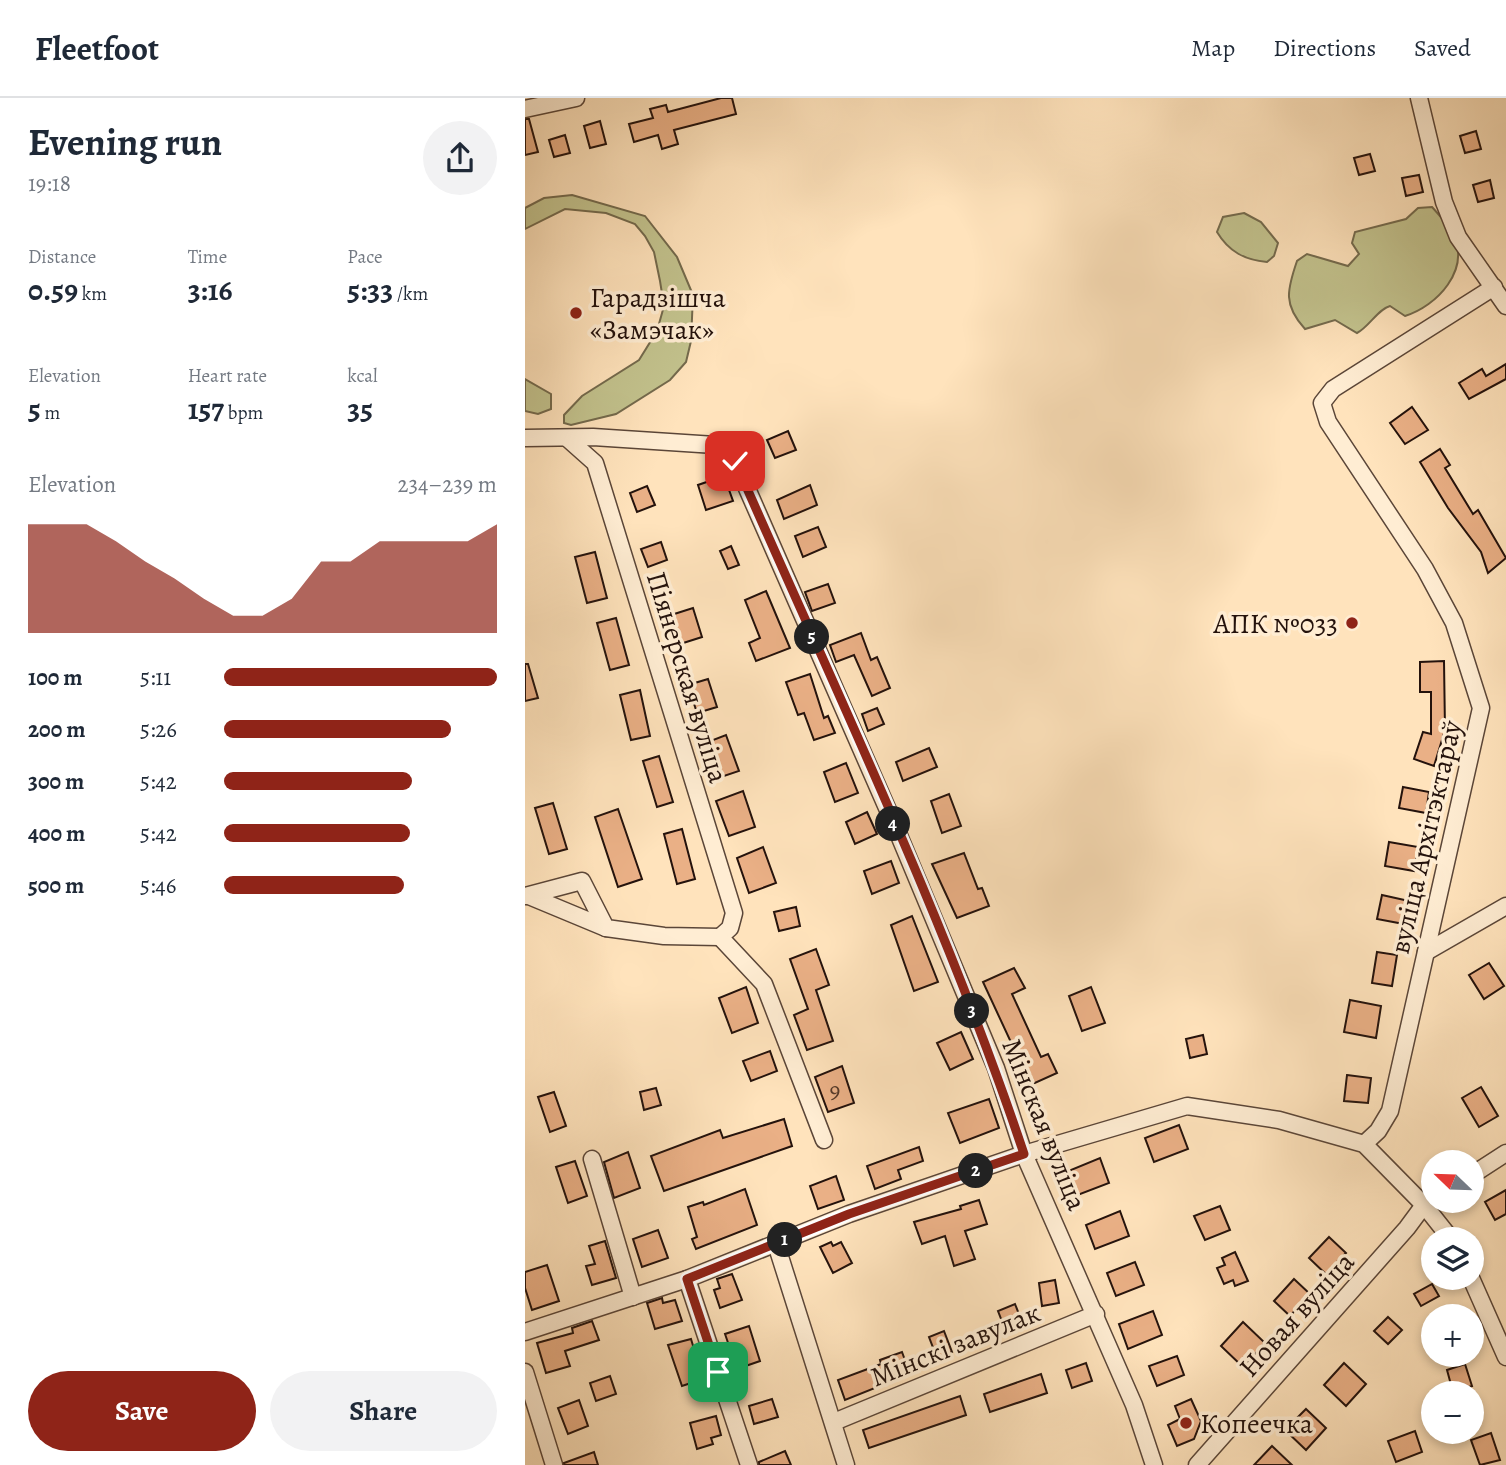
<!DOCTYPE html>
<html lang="en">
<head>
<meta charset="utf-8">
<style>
	body { margin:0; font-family:Alegreya,serif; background:#f2f2f3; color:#1f2937; height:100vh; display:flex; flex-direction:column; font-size:26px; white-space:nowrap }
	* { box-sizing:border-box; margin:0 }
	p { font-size:23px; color:#747a83 }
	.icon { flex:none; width:38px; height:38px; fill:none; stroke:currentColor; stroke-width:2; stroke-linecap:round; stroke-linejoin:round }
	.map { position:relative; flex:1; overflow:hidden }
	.panel { display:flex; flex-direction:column; background:#fff; width:525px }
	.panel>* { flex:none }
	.needle { width:46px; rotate:293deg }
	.fabs { position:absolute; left:896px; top:1052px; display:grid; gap:14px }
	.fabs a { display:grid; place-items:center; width:63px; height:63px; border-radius:50%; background:#fff; box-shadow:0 4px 10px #0003; font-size:35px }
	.pin { position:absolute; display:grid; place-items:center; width:60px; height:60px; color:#fff; margin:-30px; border-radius:14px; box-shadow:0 4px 10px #0006 }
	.km { position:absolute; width:35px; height:35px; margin:-18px; border-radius:50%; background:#222; color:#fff; font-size:19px; line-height:35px; text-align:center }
	.round { display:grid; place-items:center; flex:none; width:74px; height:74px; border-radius:37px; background:#f2f2f3 }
	.headline { display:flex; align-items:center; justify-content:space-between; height:119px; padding:0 28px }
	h1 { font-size:38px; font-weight:700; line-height:52px }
	.figures { display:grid; grid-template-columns:repeat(3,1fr); gap:10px; height:119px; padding:7px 28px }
	.figures div { display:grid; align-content:center }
	.figures b { font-size:30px; font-weight:700 }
	.figures small { font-size:19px; font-weight:400 }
	.figures p { font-size:19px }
	.chart { height:196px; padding:14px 28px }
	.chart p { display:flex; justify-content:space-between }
	.chart svg { width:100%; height:126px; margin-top:7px; fill:#8f2418; opacity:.7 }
	.primary-button { display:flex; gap:14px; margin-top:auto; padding:14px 28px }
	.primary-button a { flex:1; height:80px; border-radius:42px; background:#8f2418; color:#fff; font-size:28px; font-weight:700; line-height:80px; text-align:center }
	.primary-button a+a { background:#f2f2f3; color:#1f2937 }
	ul { padding:0 28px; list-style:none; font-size:23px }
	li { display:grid; grid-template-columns:112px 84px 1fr; align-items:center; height:52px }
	li i { height:18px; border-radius:9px; background:#8f2418 }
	header { display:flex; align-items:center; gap:42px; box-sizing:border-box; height:98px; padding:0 35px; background:#fff; border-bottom:2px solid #e0e1e3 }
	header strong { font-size:33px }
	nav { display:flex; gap:38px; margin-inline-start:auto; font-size:24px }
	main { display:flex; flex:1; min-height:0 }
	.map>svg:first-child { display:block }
	.green { fill:#c3c38e; stroke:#746a4d; stroke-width:2 }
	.building { fill:#eab086; stroke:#24120c; stroke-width:2 }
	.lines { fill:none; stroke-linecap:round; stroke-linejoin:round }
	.minor-casing { stroke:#5b4638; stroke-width:19 }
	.minor { stroke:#ffedd3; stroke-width:16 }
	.route-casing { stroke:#fff; stroke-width:14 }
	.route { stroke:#8f2418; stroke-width:9 }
	.poi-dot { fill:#8f2418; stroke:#ffedd3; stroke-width:2.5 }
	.labels { text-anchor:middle; stroke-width:7; stroke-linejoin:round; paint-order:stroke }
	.number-label { font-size:24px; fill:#563a2a }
	.poi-label { font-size:28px; fill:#24120c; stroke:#ffedd3; text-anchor:start }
	.street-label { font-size:28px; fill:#24120c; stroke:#ffedd3 }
</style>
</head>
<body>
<header>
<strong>Fleetfoot</strong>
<nav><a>Map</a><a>Directions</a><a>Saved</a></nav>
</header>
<main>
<section class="panel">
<div class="headline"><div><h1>Evening run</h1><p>19:18</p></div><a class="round"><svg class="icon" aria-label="share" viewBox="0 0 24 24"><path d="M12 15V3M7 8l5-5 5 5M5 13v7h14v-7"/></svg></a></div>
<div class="figures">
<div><p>Distance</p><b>0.59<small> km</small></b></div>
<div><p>Time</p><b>3:16</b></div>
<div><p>Pace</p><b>5:33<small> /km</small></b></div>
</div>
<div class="figures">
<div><p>Elevation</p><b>5<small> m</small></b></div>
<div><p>Heart rate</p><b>157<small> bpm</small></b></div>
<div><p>kcal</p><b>35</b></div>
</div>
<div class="chart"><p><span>Elevation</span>234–239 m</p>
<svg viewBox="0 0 160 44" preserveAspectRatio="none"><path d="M0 44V6L10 6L20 6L30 12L40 19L50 25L60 32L70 38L80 38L90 32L100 19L110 19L120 12L130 12L140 12L150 12L160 6V44z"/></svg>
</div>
<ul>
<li><b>100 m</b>5:11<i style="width:100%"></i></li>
<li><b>200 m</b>5:26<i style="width:83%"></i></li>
<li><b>300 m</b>5:42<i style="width:69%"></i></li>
<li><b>400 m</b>5:42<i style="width:68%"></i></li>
<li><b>500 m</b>5:46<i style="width:66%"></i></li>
</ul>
<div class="primary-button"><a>Save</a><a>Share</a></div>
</section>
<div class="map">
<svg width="981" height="1367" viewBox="0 0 981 1367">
	<rect width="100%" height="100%" fill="#ffe3bc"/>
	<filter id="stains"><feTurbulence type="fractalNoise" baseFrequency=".00286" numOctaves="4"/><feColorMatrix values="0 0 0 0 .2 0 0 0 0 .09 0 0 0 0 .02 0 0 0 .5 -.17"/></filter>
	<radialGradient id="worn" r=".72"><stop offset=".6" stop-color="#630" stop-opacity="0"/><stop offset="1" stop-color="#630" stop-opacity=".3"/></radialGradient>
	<g class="green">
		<polygon points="47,97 120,118 152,159 168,197 166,243 161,264 145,282 91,316 46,327 39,325 39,317 57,298 114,262 132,233 139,208 135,183 129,154 120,138 110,126 81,115 40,111 0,131 0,110 19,100"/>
		<path d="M907 109C914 117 923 126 928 136 946 172 912 208 880 218L865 208C853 211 844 229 832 235L810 222 780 231C758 207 762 192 772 163L782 156 823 168 834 156 827 145 830 134 881 121 893 110Z"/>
		<path d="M719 115 736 124 753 145 749 158 742 164C720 162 704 154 692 134L698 119Z"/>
		<polygon points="0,281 26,296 26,311 13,316 0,313"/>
	</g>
	<g class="building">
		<polygon points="196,0 207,0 211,16 149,32 153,46 137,51 133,37 109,44 104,26 128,20 125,11 141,7 143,14"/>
		<polygon points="0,21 4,21 13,54 0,57"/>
		<polygon points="75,23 81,46 65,50 59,28"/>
		<polygon points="951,33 956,51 940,55 935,38"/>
		<polygon points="40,37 45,55 29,59 24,42"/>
		<polygon points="845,56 850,73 834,77 829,60"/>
		<polygon points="894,77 898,94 881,98 877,80"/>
		<polygon points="965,82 969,100 953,104 948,87"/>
		<polygon points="981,266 981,281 944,301 934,285 957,271 961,278"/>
		<polygon points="887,309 903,332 880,346 865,325"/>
		<polygon points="263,333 271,352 250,360 242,342"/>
		<polygon points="915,351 925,367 920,370 948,416 953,412 981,460 963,475 956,454 923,410 895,364"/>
		<polygon points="199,378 208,403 181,412 173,387"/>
		<polygon points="285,387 292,407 259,421 252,402"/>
		<polygon points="122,388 130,407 112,414 105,395"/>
		<polygon points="293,429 301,449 278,459 270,438"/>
		<polygon points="136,444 142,462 123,469 116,451"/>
		<polygon points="206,448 214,467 203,471 195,453"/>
		<polygon points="70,454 82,500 62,505 50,459"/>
		<polygon points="303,486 310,505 287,513 280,494"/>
		<polygon points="241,493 265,550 231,563 224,545 235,540 220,502"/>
		<polygon points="168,510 177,539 152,547 143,518"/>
		<polygon points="91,520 104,567 85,572 72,525"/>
		<polygon points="336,535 346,562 352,559 365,590 347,598 329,557 311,564 305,547"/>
		<polygon points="919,563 920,632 909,668 889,661 898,634 906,636 906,594 895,594 895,564"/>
		<polygon points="0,566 3,566 13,600 0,603"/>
		<polygon points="285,576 299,620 303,618 310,635 289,642 279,615 273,617 261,584"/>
		<polygon points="183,581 192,609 172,615 163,587"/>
		<polygon points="115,592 125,638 106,642 95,597"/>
		<polygon points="352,610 359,626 343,633 337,616"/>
		<polygon points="201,637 214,673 187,682 175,647"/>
		<polygon points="404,650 412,669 378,683 371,664"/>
		<polygon points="134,658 148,704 132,709 118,663"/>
		<polygon points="321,665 333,695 310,704 299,674"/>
		<polygon points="878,689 904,694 901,715 874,710"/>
		<polygon points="218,693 230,729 204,738 191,703"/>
		<polygon points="424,696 436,728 417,735 406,703"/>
		<polygon points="28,705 42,751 24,756 10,710"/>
		<polygon points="93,711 117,781 93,789 70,719"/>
		<polygon points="342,714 352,736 330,746 321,724"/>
		<polygon points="157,731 170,781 152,786 139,736"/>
		<polygon points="864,744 893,749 889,773 860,768"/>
		<polygon points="238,749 251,785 224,795 212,760"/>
		<polygon points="439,755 453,791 457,790 464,808 432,820 407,766"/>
		<polygon points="366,763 374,785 347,796 339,773"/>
		<polygon points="857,797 884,803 879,826 852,821"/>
		<polygon points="271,809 275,828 254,833 249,814"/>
		<polygon points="387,818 413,884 389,893 366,827"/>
		<polygon points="291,851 304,887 291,892 308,943 282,952 269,917 283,911 265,861"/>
		<polygon points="852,854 872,857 867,888 847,885"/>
		<polygon points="964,865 979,888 959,901 944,877"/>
		<polygon points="489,870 500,890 487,896 516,959 523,956 532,975 501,989 492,970 497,968 458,884"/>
		<polygon points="221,889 233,925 207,935 194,900"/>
		<polygon points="566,889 580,925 557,933 544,898"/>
		<polygon points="825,902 856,908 851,940 819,934"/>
		<polygon points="436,934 448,961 425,972 412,945"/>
		<polygon points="678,937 682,956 665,960 661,941"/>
		<polygon points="245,953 252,973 226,983 218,963"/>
		<polygon points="317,968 329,1005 303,1014 290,979"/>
		<polygon points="822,977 846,980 843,1005 819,1003"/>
		<polygon points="956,989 973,1018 954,1029 937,1000"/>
		<polygon points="131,990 136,1007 119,1012 115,994"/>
		<polygon points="29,994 41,1028 25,1034 13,999"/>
		<polygon points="464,1001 474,1030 435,1045 423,1015"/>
		<polygon points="259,1021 267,1048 139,1093 126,1058 195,1032 198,1040"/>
		<polygon points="654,1027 663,1051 629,1064 620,1040"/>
		<polygon points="394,1049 398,1063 373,1072 376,1081 350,1091 342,1068"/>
		<polygon points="103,1054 115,1090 89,1100 79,1064"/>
		<polygon points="575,1060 584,1085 550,1098 541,1074"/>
		<polygon points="50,1063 62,1098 43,1105 31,1069"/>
		<polygon points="311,1078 319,1102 293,1111 285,1088"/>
		<polygon points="220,1091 232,1127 171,1151 167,1141 172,1139 163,1109 178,1104 179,1107"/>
		<polygon points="981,1092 981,1116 970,1122 960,1104"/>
		<polygon points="454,1102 462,1126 440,1133 450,1161 429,1168 420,1138 397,1146 389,1124 436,1111 435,1108"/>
		<polygon points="695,1108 705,1132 680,1142 669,1118"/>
		<polygon points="595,1113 604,1138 570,1151 561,1127"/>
		<polygon points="133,1132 143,1160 117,1169 108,1141"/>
		<polygon points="804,1139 821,1155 811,1165 817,1170 806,1181 784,1160"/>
		<polygon points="80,1143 91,1180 67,1187 61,1168 70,1166 64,1148"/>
		<polygon points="306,1144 308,1148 316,1144 327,1165 308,1175 295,1149"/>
		<polygon points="710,1154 723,1183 710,1188 708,1182 699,1186 692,1170 700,1167 697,1160"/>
		<polygon points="610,1164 619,1187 591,1198 582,1175"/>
		<polygon points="22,1167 34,1203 7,1212 0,1190 0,1174"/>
		<polygon points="207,1176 217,1202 195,1210 189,1192 195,1190 192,1181"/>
		<polygon points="769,1181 785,1196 765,1218 749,1203"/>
		<polygon points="530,1182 534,1205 517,1208 514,1185"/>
		<polygon points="907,1186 914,1198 896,1208 889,1196"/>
		<polygon points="137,1200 138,1205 150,1202 157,1223 130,1231 122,1205"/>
		<polygon points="490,1206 497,1224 480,1231 473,1213"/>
		<polygon points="628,1213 637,1237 603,1251 594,1226"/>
		<polygon points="863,1219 877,1232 863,1246 849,1233"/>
		<polygon points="67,1223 74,1242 40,1253 45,1268 21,1275 12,1245 48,1235 47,1230"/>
		<polygon points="718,1224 740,1245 718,1269 696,1248"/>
		<polygon points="224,1228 235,1263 212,1271 200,1236"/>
		<polygon points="419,1233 427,1254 412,1260 404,1239"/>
		<polygon points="166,1241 178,1281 157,1288 143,1247"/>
		<polygon points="377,1254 385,1276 320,1302 313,1282 356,1266 355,1262"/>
		<polygon points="652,1258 659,1277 632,1288 624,1268"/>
		<polygon points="561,1265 567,1283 547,1290 541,1272"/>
		<polygon points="819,1265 841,1286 821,1308 799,1287"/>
		<polygon points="940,1266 947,1288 928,1294 922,1272"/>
		<polygon points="516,1276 522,1295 465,1314 459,1296"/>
		<polygon points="85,1278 91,1296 71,1303 65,1285"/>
		<polygon points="435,1298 441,1317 344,1350 338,1332"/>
		<polygon points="247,1301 253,1319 229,1326 224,1308"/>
		<polygon points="666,1301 676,1323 669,1341 652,1348 643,1327 655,1321 650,1308"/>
		<polygon points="54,1302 63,1328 43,1336 33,1310"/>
		<polygon points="781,1311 801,1330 781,1352 760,1332"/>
		<polygon points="191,1318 196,1337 186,1340 188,1346 172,1351 165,1325"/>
		<polygon points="890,1333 897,1354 871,1364 863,1343"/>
		<polygon points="966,1335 975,1362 955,1367 946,1342"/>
		<polygon points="747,1348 767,1367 729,1367"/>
		<polygon points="260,1353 266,1367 234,1367 234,1364"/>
		<polygon points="69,1354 73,1367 39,1367 39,1365"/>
	</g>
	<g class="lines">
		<defs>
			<g id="minor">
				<polyline points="894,0 919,104 933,139 981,208"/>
				<polyline points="0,11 51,0"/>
				<polyline points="0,340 68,339 190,347 210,363 373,735 471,970 499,1056 609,1307 629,1367"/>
				<polyline points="43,341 70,365 209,815 205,830 195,839 239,886 299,1042"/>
				<polyline points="0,798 57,783 81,830 139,838 195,839"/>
				<polyline points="4,798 81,830"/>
				<polyline points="901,854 981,808"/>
				<polyline points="839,1046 853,1033 865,1013 956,610 929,525 900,471 803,324 797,305 808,291 969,189"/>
				<polyline points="67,1061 108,1199"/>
				<polyline points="947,1077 981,1055"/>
				<polyline points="251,1146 321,1367"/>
				<polyline points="946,1180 981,1259"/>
				<polyline points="162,1181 224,1367"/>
				<polyline points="0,1234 162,1181 324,1116 499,1056 662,1008 754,1022 839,1046 899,1107 926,1141"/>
				<polyline points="0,1274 29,1367"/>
				<polyline points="309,1324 571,1216"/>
				<polyline points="672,1367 882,1130 899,1107 907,1102"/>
			</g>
		</defs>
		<use href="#minor" class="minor-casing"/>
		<use href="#minor" class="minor"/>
	</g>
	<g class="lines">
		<defs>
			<path id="route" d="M193 1274 162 1181 324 1116 499 1056C420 819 310 592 210 363"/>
		</defs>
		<use href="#route" class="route-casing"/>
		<use href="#route" class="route"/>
	</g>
	<g class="poi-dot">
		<circle cx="51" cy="215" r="7"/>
		<circle cx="827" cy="525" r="7"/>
		<circle cx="661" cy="1325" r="7"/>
	</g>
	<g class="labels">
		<g class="number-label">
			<text x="310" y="1000">9</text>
		</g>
		<g class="poi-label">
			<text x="65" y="209">Гарадзішча<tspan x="65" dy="32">«Замэчак»</tspan></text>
			<text x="813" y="535" text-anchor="end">АПК №033</text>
			<text x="675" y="1335">Копеечка</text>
		</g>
		<g class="street-label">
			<text transform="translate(163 579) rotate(73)" y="10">Піянерская вуліца</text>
			<text transform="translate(900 739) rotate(-77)" y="10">вуліца Архітэктараў</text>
			<text transform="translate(520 1026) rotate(68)" y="10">Мінская вуліца</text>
			<text transform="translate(771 1216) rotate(-48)" y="10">Новая вуліца</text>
			<text transform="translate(430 1246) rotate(-22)" y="10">Мінскі завулак</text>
		</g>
	</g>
	<rect width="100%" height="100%" filter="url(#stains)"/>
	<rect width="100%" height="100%" fill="url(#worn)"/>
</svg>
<div class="fabs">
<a><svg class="needle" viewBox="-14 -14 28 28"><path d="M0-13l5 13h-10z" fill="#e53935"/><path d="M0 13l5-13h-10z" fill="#747a83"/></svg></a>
<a><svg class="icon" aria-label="layers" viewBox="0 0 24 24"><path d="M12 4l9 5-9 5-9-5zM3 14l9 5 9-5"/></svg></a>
<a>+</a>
<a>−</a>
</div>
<div class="pin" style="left:193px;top:1274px;background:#1e9e55"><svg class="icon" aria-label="arrive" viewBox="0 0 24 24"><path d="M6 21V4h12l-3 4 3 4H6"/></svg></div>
<div class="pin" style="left:210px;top:363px;background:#d93025"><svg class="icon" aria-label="check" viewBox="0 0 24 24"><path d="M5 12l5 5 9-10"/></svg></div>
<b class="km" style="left:260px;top:1142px">1</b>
<b class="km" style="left:451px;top:1073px">2</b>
<b class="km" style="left:447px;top:913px">3</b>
<b class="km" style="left:368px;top:726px">4</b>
<b class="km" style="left:287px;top:539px">5</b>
</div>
</main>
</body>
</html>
